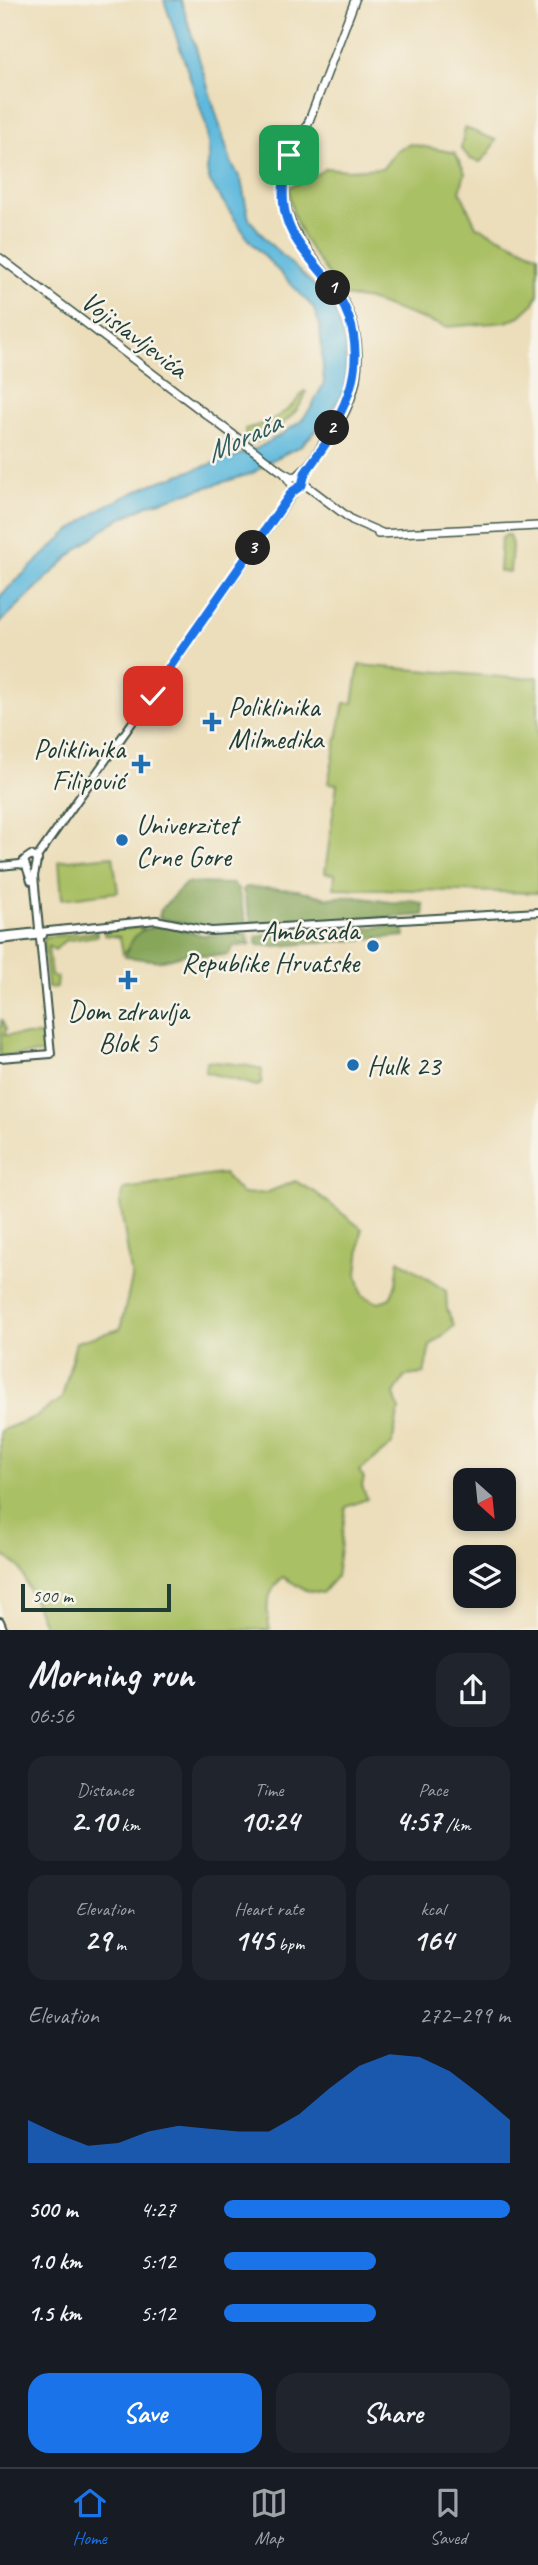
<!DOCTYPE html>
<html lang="en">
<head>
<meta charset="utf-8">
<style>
	body { margin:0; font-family:Caveat,sans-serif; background:#20242c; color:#f1f3f6; height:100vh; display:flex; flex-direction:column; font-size:26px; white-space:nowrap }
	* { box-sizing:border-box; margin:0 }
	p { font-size:23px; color:#9ea1a6 }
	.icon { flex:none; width:38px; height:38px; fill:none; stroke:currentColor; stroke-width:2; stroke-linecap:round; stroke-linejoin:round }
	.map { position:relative; height:1630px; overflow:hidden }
	.panel { display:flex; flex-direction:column; background:#171b24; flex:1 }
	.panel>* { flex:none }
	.needle { width:46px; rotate:153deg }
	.fabs { position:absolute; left:453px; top:1468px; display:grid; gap:14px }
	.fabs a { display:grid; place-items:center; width:63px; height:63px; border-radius:14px; background:#171b24; box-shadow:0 4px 10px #0003; font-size:35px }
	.scale { position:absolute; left:21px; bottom:18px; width:150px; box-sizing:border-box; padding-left:7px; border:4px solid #1f3d34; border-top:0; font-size:19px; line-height:24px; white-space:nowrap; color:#1f3d34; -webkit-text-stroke:5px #f7f3e8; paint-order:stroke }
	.pin { position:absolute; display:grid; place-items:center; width:60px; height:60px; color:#fff; margin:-30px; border-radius:14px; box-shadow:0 4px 10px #0006 }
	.km { position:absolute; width:35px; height:35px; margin:-18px; border-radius:50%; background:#222; color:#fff; font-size:19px; line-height:35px; text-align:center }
	.round { display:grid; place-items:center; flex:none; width:74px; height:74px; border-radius:21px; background:#20242c }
	.headline { display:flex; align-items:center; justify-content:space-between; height:119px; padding:0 28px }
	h1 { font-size:38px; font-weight:700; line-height:52px }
	.stats { display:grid; grid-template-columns:repeat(3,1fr); gap:10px; height:119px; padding:7px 28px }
	.stats div { display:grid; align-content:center; border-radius:18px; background:#20242c; text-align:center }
	.stats b { font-size:30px; font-weight:700 }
	.stats small { font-size:19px; font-weight:400 }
	.stats p { font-size:19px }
	.chart { height:196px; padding:14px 28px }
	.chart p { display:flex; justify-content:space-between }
	.chart svg { width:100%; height:126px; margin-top:7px; fill:#1a73e8; opacity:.7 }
	.action { display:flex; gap:14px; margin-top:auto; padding:14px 28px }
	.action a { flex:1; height:80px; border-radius:21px; background:#1a73e8; color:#fff; font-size:28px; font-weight:700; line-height:80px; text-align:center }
	.action a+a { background:#20242c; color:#f1f3f6 }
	ul { padding:0 28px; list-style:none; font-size:23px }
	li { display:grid; grid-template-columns:112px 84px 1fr; align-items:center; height:52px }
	li i { height:18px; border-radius:9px; background:#1a73e8 }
	.dock { display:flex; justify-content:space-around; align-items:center; height:98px; border-top:2px solid #363941; background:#171b24; font-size:19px; color:#9ea1a6 }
	.dock a { display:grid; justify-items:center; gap:4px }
	.dock .active { color:#1a73e8 }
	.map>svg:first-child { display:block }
	.green { fill:#aac065; stroke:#647e4c; stroke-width:2 }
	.forest { fill:#87a65a; stroke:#537247; stroke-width:2 }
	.water { fill:#5fb9dd; stroke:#3f7b88; stroke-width:2 }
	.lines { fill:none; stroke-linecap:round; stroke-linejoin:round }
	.secondary-casing { stroke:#3e5548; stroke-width:10 }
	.primary-casing { stroke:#3e5548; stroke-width:10 }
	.secondary { stroke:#fff; stroke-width:6 }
	.primary { stroke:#fff; stroke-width:7 }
	.route-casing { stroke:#fff; stroke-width:14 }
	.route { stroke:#1a73e8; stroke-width:9 }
	.poi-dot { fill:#1f6fb2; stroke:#f7f3e8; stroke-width:2.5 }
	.labels { text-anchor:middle; stroke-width:5; stroke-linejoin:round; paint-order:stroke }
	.street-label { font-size:28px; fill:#1f3d34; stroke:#f7f3e8 }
	.poi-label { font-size:28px; fill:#1f3d34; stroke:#f7f3e8; text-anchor:start }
	.water-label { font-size:30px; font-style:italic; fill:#2f5c5e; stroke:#f7f3e8 }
</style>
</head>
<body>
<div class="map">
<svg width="538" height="1631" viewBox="0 0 538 1631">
	<rect width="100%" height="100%" fill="#f7f3e8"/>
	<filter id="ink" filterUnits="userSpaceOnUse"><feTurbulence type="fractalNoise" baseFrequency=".0143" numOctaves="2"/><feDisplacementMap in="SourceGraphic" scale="14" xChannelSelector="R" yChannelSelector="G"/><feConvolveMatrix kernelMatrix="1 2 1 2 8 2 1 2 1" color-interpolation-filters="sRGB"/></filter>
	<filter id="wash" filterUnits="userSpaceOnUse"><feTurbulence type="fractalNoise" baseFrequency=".00686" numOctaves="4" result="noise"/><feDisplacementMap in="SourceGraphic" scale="28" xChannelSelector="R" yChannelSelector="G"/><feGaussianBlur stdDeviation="1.57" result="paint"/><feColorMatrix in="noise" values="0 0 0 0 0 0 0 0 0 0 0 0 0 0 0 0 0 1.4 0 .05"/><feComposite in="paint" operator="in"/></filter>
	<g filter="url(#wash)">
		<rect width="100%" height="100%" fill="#ecdeba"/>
		<g class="green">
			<polygon points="465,128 496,140 489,153 480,162 470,159 461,148"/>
			<path d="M410 144 455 153 465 173 460 191 476 226 538 255V294L534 303 520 316 506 322 446 327 369 300 344 296C320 262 290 231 289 187L308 180 326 168 347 170 383 168 397 150Z"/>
			<path d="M304 391 306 392C300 416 271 433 250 445L246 439 245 429C269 423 290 413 304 391Z"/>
			<polygon points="506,535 509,535 512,545 510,572 499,571 501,539"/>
			<polygon points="359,665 513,678 538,677 538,893 334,888 335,874 325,873 337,784 328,783 344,703 353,703"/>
			<polygon points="113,856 118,892 62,899 59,861"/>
			<polygon points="144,927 123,954 120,937 104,935 104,931"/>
			<polygon points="97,932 97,936 64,941 55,950 48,946 51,976 57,977 56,987 48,988 43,937"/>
			<polygon points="1,1019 6,1029 4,1035 42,1035 43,1053 0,1056"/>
			<path d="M207 1061C219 1063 254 1064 262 1070L261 1084 257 1086 205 1072Z"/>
			<path d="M224 1174 242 1194 266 1193 295 1181 315 1192 362 1229 357 1274 362 1295 378 1303 390 1298 396 1284 399 1260 446 1291 447 1309 454 1326 430 1346 424 1374 405 1376 394 1394 399 1409 392 1445 359 1471 364 1478 362 1486 367 1499 346 1507 336 1577 322 1593 305 1590 283 1577C266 1592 265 1609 270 1630H43V1623L20 1568 0 1552V1431L35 1417 62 1398 76 1342 120 1329 132 1279 120 1203 124 1189C158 1185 190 1177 224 1174Z"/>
		</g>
		<g class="forest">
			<polygon points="186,883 233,884 238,890 247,926 205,929 159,918 161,909"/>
			<polygon points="246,887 298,890 328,898 350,896 396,903 411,900 423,904 424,915 258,926 251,921 243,890"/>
			<path d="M403 925 405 936 276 946 257 945 256 937C263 936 272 933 279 934 297 936 292 944 310 932Z"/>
			<path d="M166 926 202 935 247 934 250 945 234 946 228 955 204 956 193 952 161 961 125 957C133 932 141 927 166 926Z"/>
		</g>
		<polygon class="water" points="164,0 181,0 231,162 241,180 249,219 269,243 333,303 346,348 345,389 325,421 301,446 270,461 253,473 148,505 110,524 73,553 0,623 0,596 65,535 103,507 152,484 256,449 282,434 301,421 311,408 324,383 320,325 313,307 249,240 210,182 207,171 209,154 206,125"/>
	</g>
	<g filter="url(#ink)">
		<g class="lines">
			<defs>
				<g id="secondary">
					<polyline points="155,689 297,488"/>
					<polyline points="143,700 148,688 153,687 156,691"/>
					<polyline points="0,866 20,864 25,866"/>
					<polyline points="31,881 24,860 31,855 38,860"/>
					<polyline points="0,936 156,920 211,931 538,912"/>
					<polyline points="0,940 43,935"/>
					<polyline points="0,1058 51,1054 34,876 38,856 151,696"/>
					<polyline points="0,1621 4,1631"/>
				</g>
				<g id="primary">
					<polyline points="296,155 355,0"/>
					<polyline points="0,258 281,471 290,476 301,478"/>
					<polyline points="285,474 294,488 300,487 303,483"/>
					<path d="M297 476C312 465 324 441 334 425 361 377 364 331 331 285 306 249 273 221 286 172 288 165 286 158 291 153L296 155 297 159C289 168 286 177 285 189 283 238 327 265 346 305 357 328 360 354 356 379 350 415 325 445 305 473L303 483 352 520 382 533"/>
					<polyline points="378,534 538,526"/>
				</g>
			</defs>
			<use href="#secondary" class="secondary-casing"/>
			<use href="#primary" class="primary-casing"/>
			<use href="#secondary" class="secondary"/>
			<use href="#primary" class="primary"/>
		</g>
	</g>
	<g class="lines" filter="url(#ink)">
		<defs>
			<path id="route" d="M153 696 158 684 292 492 302 485 305 473 331 436 328 434C362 383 366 330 328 280 314 262 296 245 288 223 280 201 283 176 289 155"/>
		</defs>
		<use href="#route" class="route-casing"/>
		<use href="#route" class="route"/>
	</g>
	<g class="poi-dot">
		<path d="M208.5 711.5h7v7h7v7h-7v7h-7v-7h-7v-7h7z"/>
		<path d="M137.5 753.5h7v7h7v7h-7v7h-7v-7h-7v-7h7z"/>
		<circle cx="122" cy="840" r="7"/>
		<circle cx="373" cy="946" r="7"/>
		<path d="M124.5 969.5h7v7h7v7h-7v7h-7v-7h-7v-7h7z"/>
		<circle cx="353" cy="1065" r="7"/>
	</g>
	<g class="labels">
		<g class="street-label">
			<text transform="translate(135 334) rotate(37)" y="10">Vojislavljevića</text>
		</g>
		<g class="poi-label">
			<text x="228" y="716">Poliklinika<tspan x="228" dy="32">Milmedika</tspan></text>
			<text x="125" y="758" text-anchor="end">Poliklinika<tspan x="125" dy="32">Filipović</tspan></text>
			<text x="136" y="834">Univerzitet<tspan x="136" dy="32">Crne Gore</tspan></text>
			<text x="359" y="940" text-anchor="end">Ambasada<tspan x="359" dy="32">Republike Hrvatske</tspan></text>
			<text x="128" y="1020" text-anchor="middle">Dom zdravlja<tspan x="128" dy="32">Blok 5</tspan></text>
			<text x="367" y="1075">Hulk 23</text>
		</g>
		<g class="water-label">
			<text transform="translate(243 437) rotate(-25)" y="10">Morača</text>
		</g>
	</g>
</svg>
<div class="fabs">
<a><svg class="needle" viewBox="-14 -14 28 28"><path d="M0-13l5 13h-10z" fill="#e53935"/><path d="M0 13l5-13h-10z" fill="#9ea1a6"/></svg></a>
<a><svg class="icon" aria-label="layers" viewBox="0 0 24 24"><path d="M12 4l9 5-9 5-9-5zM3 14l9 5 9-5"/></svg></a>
</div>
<div class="scale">500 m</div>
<div class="pin" style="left:289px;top:155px;background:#1e9e55"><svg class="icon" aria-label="arrive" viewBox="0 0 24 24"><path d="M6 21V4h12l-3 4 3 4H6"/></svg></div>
<div class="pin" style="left:153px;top:696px;background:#d93025"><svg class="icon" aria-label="check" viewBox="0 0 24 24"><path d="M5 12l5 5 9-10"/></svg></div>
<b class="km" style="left:333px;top:288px">1</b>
<b class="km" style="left:332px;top:428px">2</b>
<b class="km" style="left:253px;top:548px">3</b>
</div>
<section class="panel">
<div class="headline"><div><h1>Morning run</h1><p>06:56</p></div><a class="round"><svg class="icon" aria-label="share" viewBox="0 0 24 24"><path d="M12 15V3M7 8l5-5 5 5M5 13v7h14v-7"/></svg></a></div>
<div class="stats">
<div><p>Distance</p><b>2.10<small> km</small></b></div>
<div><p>Time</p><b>10:24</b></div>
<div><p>Pace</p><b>4:57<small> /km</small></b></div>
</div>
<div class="stats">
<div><p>Elevation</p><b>29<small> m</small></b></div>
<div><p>Heart rate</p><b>145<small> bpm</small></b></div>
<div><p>kcal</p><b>164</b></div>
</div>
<div class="chart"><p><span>Elevation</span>272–299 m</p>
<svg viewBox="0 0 160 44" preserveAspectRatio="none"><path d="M0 44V29L10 34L20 38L30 37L40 33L50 31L60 32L70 33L80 33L90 27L100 18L110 10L120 6L130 7L140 12L150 20L160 29V44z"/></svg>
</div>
<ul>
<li><b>500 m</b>4:27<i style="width:100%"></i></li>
<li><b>1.0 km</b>5:12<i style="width:53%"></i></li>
<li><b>1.5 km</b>5:12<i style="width:53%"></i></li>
</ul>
<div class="action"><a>Save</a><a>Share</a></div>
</section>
<nav class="dock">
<a class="active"><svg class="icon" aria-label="home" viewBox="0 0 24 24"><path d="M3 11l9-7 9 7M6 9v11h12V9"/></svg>Home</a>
<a><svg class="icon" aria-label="map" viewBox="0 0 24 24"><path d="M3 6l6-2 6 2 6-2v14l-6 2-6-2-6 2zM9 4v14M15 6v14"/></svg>Map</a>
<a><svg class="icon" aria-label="saved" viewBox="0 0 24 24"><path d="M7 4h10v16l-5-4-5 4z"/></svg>Saved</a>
</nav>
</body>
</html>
